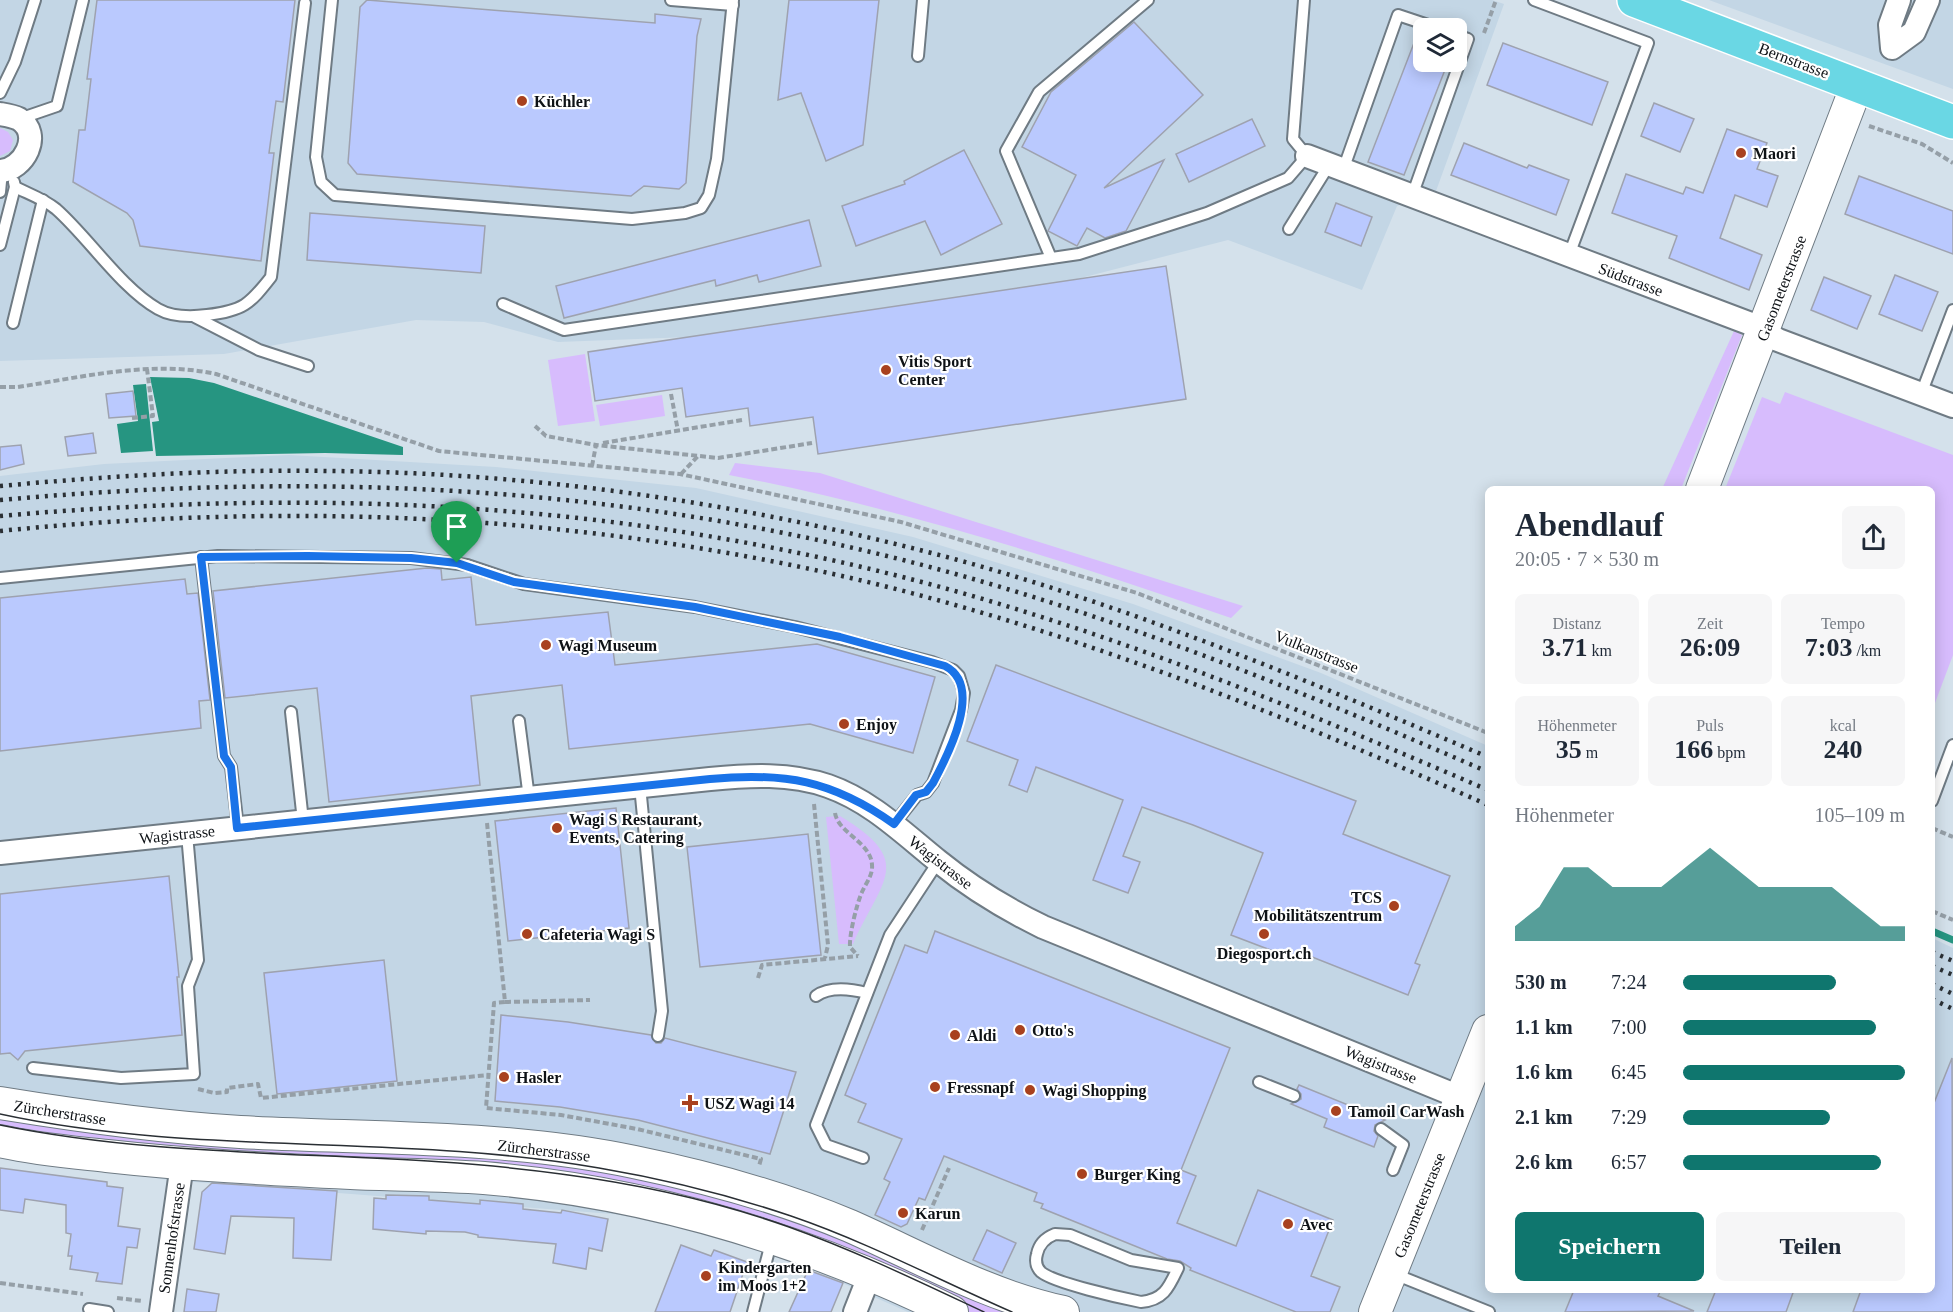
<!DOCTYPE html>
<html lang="de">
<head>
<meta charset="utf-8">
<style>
	body { margin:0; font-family:"Times New Roman",serif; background:#f6f6f7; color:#1f2937; height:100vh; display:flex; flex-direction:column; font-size:22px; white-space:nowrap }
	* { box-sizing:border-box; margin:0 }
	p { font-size:20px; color:#747a83 }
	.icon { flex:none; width:33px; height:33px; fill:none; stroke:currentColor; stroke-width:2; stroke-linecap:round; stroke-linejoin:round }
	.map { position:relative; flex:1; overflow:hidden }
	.details { position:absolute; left:1485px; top:486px; width:450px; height:807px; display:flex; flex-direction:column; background:#fff; border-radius:9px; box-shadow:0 3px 15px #0003 }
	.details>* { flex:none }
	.buttons { position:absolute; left:1413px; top:18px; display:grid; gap:12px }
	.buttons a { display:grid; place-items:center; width:54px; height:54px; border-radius:9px; background:#fff; box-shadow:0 3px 15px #0003; font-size:30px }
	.pin { position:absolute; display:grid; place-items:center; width:51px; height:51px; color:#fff; margin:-62px -26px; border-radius:50% 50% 50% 0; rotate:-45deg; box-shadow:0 0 6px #0007 }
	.pin .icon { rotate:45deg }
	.round { display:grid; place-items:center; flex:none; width:63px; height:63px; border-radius:9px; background:#f6f6f7 }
	.overview { display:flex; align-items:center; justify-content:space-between; height:102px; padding:0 30px }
	h1 { font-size:33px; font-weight:700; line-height:45px }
	.stats { display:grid; grid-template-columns:repeat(3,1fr); gap:9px; height:102px; padding:6px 30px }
	.stats div { display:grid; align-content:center; border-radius:9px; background:#f6f6f7; text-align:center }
	.stats b { font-size:26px; font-weight:700 }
	.stats small { font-size:16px; font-weight:400 }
	.stats p { font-size:16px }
	.chart { height:168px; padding:12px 30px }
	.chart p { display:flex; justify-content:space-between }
	.chart svg { width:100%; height:108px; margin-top:6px; fill:#0f766e; opacity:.7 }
	.cta { display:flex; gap:12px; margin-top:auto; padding:12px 30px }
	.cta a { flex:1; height:69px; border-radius:9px; background:#0f766e; color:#fff; font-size:24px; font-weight:700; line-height:69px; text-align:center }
	.cta a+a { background:#f6f6f7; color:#1f2937 }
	ul { padding:0 30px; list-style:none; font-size:20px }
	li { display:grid; grid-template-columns:96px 72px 1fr; align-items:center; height:45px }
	li i { height:15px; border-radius:8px; background:#0f766e }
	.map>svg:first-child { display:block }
	.built { fill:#c3d6e5; fill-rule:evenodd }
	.green { fill:#d7bcfd }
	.water { fill:#269581 }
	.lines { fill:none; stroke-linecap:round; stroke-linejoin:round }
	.stream { stroke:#269581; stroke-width:7 }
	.building { fill:#bac9fe; stroke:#9ea2af; stroke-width:1.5 }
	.lane-casing { stroke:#6f7b84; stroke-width:14 }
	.street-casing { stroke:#6f7b84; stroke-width:26 }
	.secondary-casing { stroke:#6f7b84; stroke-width:34 }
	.primary-casing { stroke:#fff; stroke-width:36 }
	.path { stroke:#959fa7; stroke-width:4; stroke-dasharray:6 3; stroke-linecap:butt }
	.lane { stroke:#fff; stroke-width:10 }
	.street { stroke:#fff; stroke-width:22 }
	.secondary { stroke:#fff; stroke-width:32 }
	.primary { stroke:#6ad7e4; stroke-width:33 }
	.tram { stroke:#2a2f34; stroke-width:1.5 }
	.rail { stroke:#2a2f34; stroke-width:4.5; stroke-dasharray:3 6; stroke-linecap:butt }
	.route-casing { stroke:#fff; stroke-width:12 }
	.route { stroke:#1a73e8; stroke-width:8 }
	.poi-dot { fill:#a8411f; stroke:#fff; stroke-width:2 }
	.labels { text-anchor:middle; stroke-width:4.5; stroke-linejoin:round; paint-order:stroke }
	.street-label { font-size:16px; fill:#0e1216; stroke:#fff }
	.poi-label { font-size:16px; font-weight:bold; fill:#0e1216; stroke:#fff; text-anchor:start }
</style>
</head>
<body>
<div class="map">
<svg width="1953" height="1312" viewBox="0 0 1953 1312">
	<rect width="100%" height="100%" fill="#d4e1eb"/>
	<g class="built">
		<path d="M0 0H1492L1504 4 1436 191 1397 206 1362 290 1228 240 1050 286 690 337 558 342 484 322 416 320 224 354 0 361ZM1424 28H1456V62H1424Z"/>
		<polygon points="1709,0 1953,0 1953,89"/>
		<polygon points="289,455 496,467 696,488 913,537 1133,604 1321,673 1488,746 1488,1290 1932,1290 1932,938 1953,948 1953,1312 908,1312 768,1250 639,1216 168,1180 0,1153 0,476 104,464"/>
	</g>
	<g class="green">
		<polygon points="0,128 8,132 13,140 10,151 0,156"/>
		<polygon points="1734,331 1742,335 1681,489 1662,489"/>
		<polygon points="585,354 595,421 558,426 548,360"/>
		<polygon points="1785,392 1953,455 1953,655 1932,711 1932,489 1725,489 1762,397 1780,404"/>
		<polygon points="662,395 665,416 600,426 596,405"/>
		<path d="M735 463 820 473 1243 606 1231 618C1066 561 901 508 729 475Z"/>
		<path d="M840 816C916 862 882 879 853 944H839L826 817Z"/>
		<polygon points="0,1109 447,1145 696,1182 1038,1312 966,1312 753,1221 0,1133"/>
	</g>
	<g class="water">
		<polygon points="150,377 189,378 214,383 403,447 403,455 325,453 156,456 152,422 159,421"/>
		<polygon points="146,384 153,451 121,453 117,424 138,421 133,385"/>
	</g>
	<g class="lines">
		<polyline class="stream" points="1932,931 1953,940"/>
	</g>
	<g class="building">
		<polygon points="97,0 295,0 283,102 276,101 269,153 274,153 261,261 140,246 133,220 127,213 73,182 79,130 85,130 91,79 87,79"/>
		<polygon points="367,0 655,23 655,14 701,19 697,36 686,183 679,189 644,186 631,196 357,174 348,163 360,7"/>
		<polygon points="789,0 879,0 863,145 826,161 801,93 778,100"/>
		<polygon points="1134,22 1203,95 1104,188 1164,160 1126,231 1105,238 1087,228 1077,246 1048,231 1076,175 1022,147 1051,92"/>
		<polygon points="1419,30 1424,31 1424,62 1448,62 1404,175 1368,162"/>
		<polygon points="1503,43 1608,82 1592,125 1487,85"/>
		<polygon points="1654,103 1694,119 1680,152 1641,136"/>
		<polygon points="1252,119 1265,146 1189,182 1176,154"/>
		<polygon points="1727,129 1767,143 1757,169 1778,176 1767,207 1735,195 1720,238 1762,255 1749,290 1669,258 1677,236 1612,213 1626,174 1683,194 1686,187 1703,193"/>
		<polygon points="1464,143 1527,168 1529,165 1569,180 1556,215 1451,175"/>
		<polygon points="964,150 1002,224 941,255 925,221 856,246 842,206 905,184 904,181"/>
		<polygon points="1859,176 1953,211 1953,254 1845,214"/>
		<polygon points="1336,203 1372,217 1361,246 1325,232"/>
		<polygon points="310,213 485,226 481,273 307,260"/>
		<polygon points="809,220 821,266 759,282 757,275 716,286 715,280 564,318 556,286"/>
		<polygon points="1166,266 1186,399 818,454 813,417 750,426 748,408 686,417 682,388 595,401 588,352"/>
		<polygon points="1895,275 1938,292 1922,331 1879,314"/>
		<polygon points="1824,277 1871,296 1857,329 1811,310"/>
		<polygon points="133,391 136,416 109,418 106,394"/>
		<polygon points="93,433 96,453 68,456 65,437"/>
		<polygon points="21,445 24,464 0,470 0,447"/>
		<polygon points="427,568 441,569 442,580 471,577 476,625 608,612 615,665 817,644 935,677 913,753 810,724 569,749 562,685 471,696 480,785 329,802 317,688 225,698 213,591"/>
		<polygon points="185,579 187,594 198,593 210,700 199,701 201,728 0,751 0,598"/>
		<polygon points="996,665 1356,801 1343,834 1450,876 1415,963 1420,965 1408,995 1297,951 1294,959 1231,935 1263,853 1193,825 1142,807 1123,856 1140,862 1128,893 1093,880 1123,800 1036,767 1027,792 1009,785 1018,760 967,741"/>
		<polygon points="616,808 629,928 508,941 495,821"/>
		<polygon points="808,834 821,955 700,967 687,847"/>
		<polygon points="169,876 179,977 177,977 182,1035 25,1051 18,1060 10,1053 0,1054 0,894"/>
		<polygon points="935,931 1230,1048 1181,1170 1196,1176 1177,1223 1236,1246 1258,1190 1333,1220 1311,1276 1340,1287 1330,1312 1296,1312 1190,1270 1191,1268 1180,1261 1167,1259 1041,1208 1043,1204 1034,1201 1037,1193 944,1156 925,1200 919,1198 907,1224 901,1227 875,1215 890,1182 884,1179 902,1139 858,1122 866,1104 845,1095 905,945 927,953"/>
		<polygon points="384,960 397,1081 277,1094 264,973"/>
		<polygon points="501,1015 568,1022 651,1035 656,1043 661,1043 665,1038 796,1072 770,1154 638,1120 560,1107 495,1101"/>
		<polygon points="1952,1058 1953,1312 1853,1312 1861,1290 1932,1290 1932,1108"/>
		<polygon points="1299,1085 1385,1120 1375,1125 1374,1131 1378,1136 1374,1147 1324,1127 1327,1119 1291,1104 1301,1099 1301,1094 1297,1089"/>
		<polygon points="0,1168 107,1182 107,1186 123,1188 118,1226 140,1229 137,1248 127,1247 122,1284 96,1281 98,1273 70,1269 72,1256 68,1256 71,1234 66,1233 66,1205 25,1199 23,1213 0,1210"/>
		<polygon points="212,1183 337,1191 331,1260 293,1258 294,1218 231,1216 225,1254 194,1249 202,1192"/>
		<polygon points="386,1195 429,1196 429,1200 480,1204 480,1200 523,1204 523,1209 561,1213 562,1210 608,1219 602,1251 589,1248 586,1269 553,1263 556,1244 478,1237 478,1235 465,1232 426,1231 426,1234 373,1229 374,1198 386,1199"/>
		<polygon points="987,1230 1016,1243 1002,1273 973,1260"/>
		<polygon points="681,1245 711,1256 714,1250 747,1262 730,1312 655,1312"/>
		<polygon points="808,1270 843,1283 831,1312 789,1312"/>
		<polygon points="187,1289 219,1294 216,1312 184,1312"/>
		<polygon points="1574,1290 1661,1290 1658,1296 1694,1311 1565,1312"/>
		<polygon points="1716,1290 1794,1290 1786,1312 1707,1312"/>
	</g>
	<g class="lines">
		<defs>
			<g id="lane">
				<polyline points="332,0 316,157 321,182 335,195 632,219 685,213 701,208 709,195 717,159 733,0"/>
				<polyline points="671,0 733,5"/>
				<polyline points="1534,0 1648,43 1569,255"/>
				<polyline points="918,56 923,0"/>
				<polyline points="0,93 15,62 35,0"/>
				<polyline points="19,119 57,106 83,0"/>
				<polyline points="1343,170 1398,15 1437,28"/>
				<path d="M15 187C29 194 44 199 56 209 88 237 121 288 158 309 172 317 191 317 207 315 243 311 250 304 271 277L305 3"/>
				<polyline points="0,192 2,171"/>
				<polyline points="1412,196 1468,39 1456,35"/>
				<polyline points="1289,229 1329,165"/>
				<polyline points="0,245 15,187 14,182"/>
				<polyline points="1051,258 1006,151 1039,92 1148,0"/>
				<polyline points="503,304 564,330 1079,254 1207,213 1288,178 1307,156 1293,139 1304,0"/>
				<polyline points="195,317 259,350 308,366"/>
				<polyline points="13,323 43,200"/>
				<polyline points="1921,394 1953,310"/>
				<polyline points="201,557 224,756 231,767 238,828"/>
				<polyline points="0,578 218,556 411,558 467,565 524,584 695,607 795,627 932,662 953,670 959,676 964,693 961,710 933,783 926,792 917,795 894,824"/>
				<polyline points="291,712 303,821"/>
				<polyline points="519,721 529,798"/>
				<polyline points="640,786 662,1011 658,1036"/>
				<polyline points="1932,801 1953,745"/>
				<path d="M816 996C830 986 851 989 867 993"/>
				<polyline points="33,1068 121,1078 194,1074 188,986 198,960 187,834"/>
				<polyline points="1259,1082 1294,1096"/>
				<polyline points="1381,1129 1403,1145 1393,1170"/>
				<polyline points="863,1158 826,1145 816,1125 890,935 938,862"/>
				<path d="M1055 1234 1070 1235 1131 1260 1178 1268C1169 1287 1164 1300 1141 1302 1121 1298 1054 1283 1041 1272 1036 1267 1035 1261 1037 1254 1039 1244 1045 1238 1055 1234Z"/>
				<polyline points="1392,1273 1489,1312"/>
				<polyline points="89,1309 108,1312"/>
				<polyline points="753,1312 772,1239"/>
			</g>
			<g id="street">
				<polyline points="1899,0 1890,25 1892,48 1914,32 1928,0"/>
				<path d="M0 114C6 115 13 116 19 119 43 134 24 170 0 171"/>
				<polyline points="1307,156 1751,324 1778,340 1953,406"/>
				<path d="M0 853 710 779C750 775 790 773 828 786 871 801 903 833 938 861 970 887 1006 909 1043 927L1462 1098"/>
				<polyline points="161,1312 182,1164"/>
				<polyline points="855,1312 870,1274"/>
			</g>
			<g id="secondary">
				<polyline points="1702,489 1857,85"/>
				<path d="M0 1103C80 1116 159 1127 240 1132 371 1139 505 1135 634 1162 707 1177 781 1197 850 1226 920 1257 988 1296 1063 1312"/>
				<path d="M0 1141C35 1149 71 1152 107 1156 188 1165 269 1169 351 1173 395 1175 440 1175 484 1178 648 1192 804 1239 952 1312"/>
				<polyline points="1375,1312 1488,1031"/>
			</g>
			<polyline id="primary" points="1634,0 1953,122"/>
		</defs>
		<use href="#lane" class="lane-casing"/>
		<use href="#street" class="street-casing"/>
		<use href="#secondary" class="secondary-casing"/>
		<use href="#primary" class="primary-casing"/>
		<g class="path">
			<polyline points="1484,33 1496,0"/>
			<polyline points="1869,126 1922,144 1953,163"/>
			<path d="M0 387H18C83 377 151 360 216 374L439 451 680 474 901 522 1137 593 1488 733"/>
			<polyline points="671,394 678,431"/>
			<polyline points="132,418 153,416 147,369"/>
			<polyline points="535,426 546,436 596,445"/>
			<polyline points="603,443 742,420"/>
			<polyline points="592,466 596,445 718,458 812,443"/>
			<polyline points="681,474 698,456"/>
			<polyline points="814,804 828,945 825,958"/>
			<path d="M835 813C838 833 871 842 872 865 873 875 866 883 862 892 857 903 849 935 850 947L858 956"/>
			<polyline points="487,823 505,1002 494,1003 486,1108 561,1115 637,1129 761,1159 759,1166"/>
			<polyline points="1932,828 1953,837"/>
			<polyline points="1932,911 1953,920"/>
			<polyline points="758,978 762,965 858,956"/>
			<polyline points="505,1002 590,1000"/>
			<polyline points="198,1089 214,1093 227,1092 227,1088 258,1084 261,1098 488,1075"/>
			<polyline points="922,1230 949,1168"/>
			<polyline points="0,1283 83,1294"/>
			<polyline points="117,1298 142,1301"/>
		</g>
		<use href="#lane" class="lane"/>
		<use href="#street" class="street"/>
		<use href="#secondary" class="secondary"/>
		<use href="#primary" class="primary"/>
		<g class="tram">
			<path d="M0 1114C197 1157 401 1133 599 1168 664 1179 729 1195 791 1216 867 1242 939 1280 1012 1312"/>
			<path d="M0 1125C185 1163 375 1148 561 1174 638 1184 716 1201 789 1227 856 1251 920 1282 984 1312"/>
		</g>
		<g class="rail">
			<path d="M0 486C110 476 220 469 331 471 546 473 761 506 969 563 1147 613 1318 685 1488 757"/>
			<path d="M0 500C303 473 591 483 887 556 1094 607 1293 687 1488 772"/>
			<path d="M0 516C332 487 640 502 962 593 1142 644 1316 716 1488 790"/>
			<path d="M0 531C296 501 591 514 880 585 1089 637 1291 718 1488 805"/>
			<polyline points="1932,952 1953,961"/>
			<polyline points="1932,966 1953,975"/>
			<polyline points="1932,984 1953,994"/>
			<polyline points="1932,999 1953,1009"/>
		</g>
	</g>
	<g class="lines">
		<defs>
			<path id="route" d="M308 556 411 558 457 563 514 582 695 607 840 637 945 666C984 686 948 755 933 783L926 792 916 795 894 824C832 780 784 772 710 779L237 828 231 767 224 756 201 557Z"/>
		</defs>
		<use href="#route" class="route-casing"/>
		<use href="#route" class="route"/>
	</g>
	<g class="poi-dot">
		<circle cx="522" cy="101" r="6"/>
		<circle cx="1741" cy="153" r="6"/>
		<circle cx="886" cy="370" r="6"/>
		<circle cx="546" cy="645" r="6"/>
		<circle cx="844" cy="724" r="6"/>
		<circle cx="557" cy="828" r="6"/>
		<circle cx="1394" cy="906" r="6"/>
		<circle cx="527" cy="934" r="6"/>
		<circle cx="1264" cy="934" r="6"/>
		<circle cx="1020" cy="1030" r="6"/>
		<circle cx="955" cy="1035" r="6"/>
		<circle cx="504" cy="1077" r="6"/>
		<circle cx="935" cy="1087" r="6"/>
		<circle cx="1030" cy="1090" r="6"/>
		<path d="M687 1094h6v6h6v6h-6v6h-6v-6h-6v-6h6z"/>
		<circle cx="1336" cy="1111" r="6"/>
		<circle cx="1082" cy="1174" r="6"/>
		<circle cx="903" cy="1213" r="6"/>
		<circle cx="1288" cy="1224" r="6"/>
		<circle cx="706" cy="1276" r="6"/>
	</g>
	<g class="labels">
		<g class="street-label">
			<text transform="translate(1794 60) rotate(21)" y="6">Bernstrasse</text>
			<text transform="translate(1631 279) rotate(21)" y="6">Südstrasse</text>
			<text transform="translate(1781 288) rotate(-69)" y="6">Gasometerstrasse</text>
			<text transform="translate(1317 651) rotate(22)" y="6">Vulkanstrasse</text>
			<text transform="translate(177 834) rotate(-6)" y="6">Wagistrasse</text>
			<text transform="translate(941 862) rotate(38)" y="6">Wagistrasse</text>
			<text transform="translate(1381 1064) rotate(22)" y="6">Wagistrasse</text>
			<text transform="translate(60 1112) rotate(9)" y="6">Zürcherstrasse</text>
			<text transform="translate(544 1150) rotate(7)" y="6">Zürcherstrasse</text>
			<text transform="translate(1419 1205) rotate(-68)" y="6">Gasometerstrasse</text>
			<text transform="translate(171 1238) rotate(-82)" y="6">Sonnenhofstrasse</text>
		</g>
		<g class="poi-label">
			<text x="534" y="107">Küchler</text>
			<text x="1753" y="159">Maori</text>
			<text x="898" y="367">Vitis Sport<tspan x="898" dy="18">Center</tspan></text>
			<text x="558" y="651">Wagi Museum</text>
			<text x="856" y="730">Enjoy</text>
			<text x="569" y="825">Wagi S Restaurant,<tspan x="569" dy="18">Events, Catering</tspan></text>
			<text x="1382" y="903" text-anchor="end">TCS<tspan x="1382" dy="18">Mobilitätszentrum</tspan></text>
			<text x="539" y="940">Cafeteria Wagi S</text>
			<text x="1264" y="959" text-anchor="middle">Diegosport.ch</text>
			<text x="1032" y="1036">Otto's</text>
			<text x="967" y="1041">Aldi</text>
			<text x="516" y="1083">Hasler</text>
			<text x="947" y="1093">Fressnapf</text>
			<text x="1042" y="1096">Wagi Shopping</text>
			<text x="704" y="1109">USZ Wagi 14</text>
			<text x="1348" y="1117">Tamoil CarWash</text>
			<text x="1094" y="1180">Burger King</text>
			<text x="915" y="1219">Karun</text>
			<text x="1300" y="1230">Avec</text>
			<text x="718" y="1273">Kindergarten<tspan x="718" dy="18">im Moos 1+2</tspan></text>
		</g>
	</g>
</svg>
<div class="buttons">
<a><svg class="icon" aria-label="layers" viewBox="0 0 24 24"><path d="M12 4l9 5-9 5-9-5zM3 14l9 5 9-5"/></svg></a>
</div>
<div class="pin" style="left:457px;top:563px;background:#1e9e55"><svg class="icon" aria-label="arrive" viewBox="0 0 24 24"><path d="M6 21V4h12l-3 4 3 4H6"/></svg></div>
<section class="details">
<div class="overview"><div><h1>Abendlauf</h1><p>20:05 · 7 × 530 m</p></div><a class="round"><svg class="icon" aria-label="share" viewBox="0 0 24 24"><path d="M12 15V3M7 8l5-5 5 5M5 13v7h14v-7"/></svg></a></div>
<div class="stats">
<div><p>Distanz</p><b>3.71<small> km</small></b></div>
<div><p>Zeit</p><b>26:09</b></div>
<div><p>Tempo</p><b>7:03<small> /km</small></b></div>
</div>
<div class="stats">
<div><p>Höhenmeter</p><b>35<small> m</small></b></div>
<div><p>Puls</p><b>166<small> bpm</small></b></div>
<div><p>kcal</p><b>240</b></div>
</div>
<div class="chart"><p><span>Höhenmeter</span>105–109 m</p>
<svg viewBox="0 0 160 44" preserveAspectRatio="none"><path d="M0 44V38L10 30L20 14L30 14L40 22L50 22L60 22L70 14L80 6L90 14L100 22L110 22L120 22L130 22L140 30L150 38L160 38V44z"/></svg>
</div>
<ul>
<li><b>530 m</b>7:24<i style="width:69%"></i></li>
<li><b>1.1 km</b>7:00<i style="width:87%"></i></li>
<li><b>1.6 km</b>6:45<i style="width:100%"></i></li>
<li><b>2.1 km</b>7:29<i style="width:66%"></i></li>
<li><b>2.6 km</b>6:57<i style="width:89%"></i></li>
</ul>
<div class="cta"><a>Speichern</a><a>Teilen</a></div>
</section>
</div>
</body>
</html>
